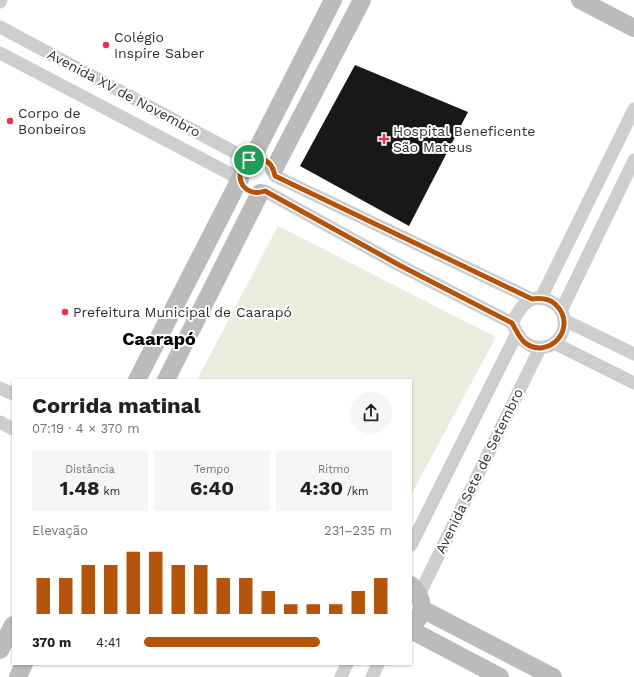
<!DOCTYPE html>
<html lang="pt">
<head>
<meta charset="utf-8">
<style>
	body { margin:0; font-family:"Work Sans",sans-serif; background:#f6f6f6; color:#202124; height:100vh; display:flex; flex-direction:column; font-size:15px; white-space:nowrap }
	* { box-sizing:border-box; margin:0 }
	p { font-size:13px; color:#757577 }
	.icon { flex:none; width:22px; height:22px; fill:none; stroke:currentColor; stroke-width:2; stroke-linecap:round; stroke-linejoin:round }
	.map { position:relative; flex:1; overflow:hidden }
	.details { position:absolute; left:12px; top:379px; width:400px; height:286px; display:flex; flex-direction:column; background:#fff; border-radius:0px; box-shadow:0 1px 3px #0004 }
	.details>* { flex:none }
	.pin { position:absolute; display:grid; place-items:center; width:34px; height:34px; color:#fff; margin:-17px; border:2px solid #fff; border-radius:50%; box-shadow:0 1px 4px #0007 }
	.round { display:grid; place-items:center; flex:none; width:42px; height:42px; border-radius:21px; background:#f6f6f6 }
	.head { display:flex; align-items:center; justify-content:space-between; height:68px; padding:0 20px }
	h1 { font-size:22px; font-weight:700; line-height:30px }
	.metrics { display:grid; grid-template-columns:repeat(3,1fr); gap:6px; height:68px; padding:4px 20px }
	.metrics div { display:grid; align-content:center; border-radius:0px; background:#f6f6f6; text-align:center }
	.metrics b { font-size:20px; font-weight:700 }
	.metrics small { font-size:11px; font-weight:400 }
	.metrics p { font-size:11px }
	.chart { height:112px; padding:8px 20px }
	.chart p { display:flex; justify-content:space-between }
	.chart svg { width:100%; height:72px; margin-top:4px; stroke:#b45309; stroke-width:6 }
	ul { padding:0 20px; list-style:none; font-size:13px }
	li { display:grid; grid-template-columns:64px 48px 1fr; align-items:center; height:30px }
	li i { height:10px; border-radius:5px; background:#b45309 }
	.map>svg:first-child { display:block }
	.green { fill:#e9eedf }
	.building { fill:#181818 }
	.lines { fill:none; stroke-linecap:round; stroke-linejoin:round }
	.street { stroke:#cecece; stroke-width:13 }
	.secondary { stroke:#bbb; stroke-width:18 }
	.route-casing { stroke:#fff; stroke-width:8 }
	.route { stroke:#b45309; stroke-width:5 }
	.poi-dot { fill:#ec3051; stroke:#fff; stroke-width:1.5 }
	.labels { text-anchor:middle; stroke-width:4; stroke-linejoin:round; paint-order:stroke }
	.poi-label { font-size:14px; fill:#313131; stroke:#fff; text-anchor:start }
	.street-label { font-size:14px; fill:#313131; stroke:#fff }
	.district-label { font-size:18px; font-weight:bold; fill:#000; stroke:#fff }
</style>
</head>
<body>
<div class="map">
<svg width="634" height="677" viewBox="0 0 634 677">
	<rect width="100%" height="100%" fill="#fff"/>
	<polygon class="green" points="278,226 496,337 411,495 411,380 197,380"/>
	<polygon class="building" points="355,65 468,112 409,226 300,166"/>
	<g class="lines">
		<g class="street">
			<polyline points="0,2 1,0"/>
			<polyline points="0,27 249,160"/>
			<polyline points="0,53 240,179"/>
			<polyline points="275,176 532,299"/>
			<polyline points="265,191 401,266 512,323"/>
			<path d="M536 298C578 300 569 352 536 347 530 346 523 342 520 337 517 333 515 328 512 323 518 312 523 301 536 298Z"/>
			<polyline points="541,298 634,109"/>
			<polyline points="561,311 634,160"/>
			<polyline points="564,320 634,354"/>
			<polyline points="554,343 634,383"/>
			<polyline points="0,388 13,394"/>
			<polyline points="0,422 13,429"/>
			<polyline points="411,545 517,333"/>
			<polyline points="419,595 540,348"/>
			<polyline points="341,677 347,664"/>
			<polyline points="372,677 378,664"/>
		</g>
		<g class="secondary">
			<polyline points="580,0 634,28"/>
			<polyline points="252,159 333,0"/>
			<polyline points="274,169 362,0"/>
			<polyline points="137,380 240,179"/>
			<polyline points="166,380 260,193"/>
			<path d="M411 585C420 594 426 607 418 619"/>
			<polyline points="422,609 553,677"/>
			<polyline points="411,630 500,677"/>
			<polyline points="0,650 13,625"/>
			<polyline points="18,677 24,664"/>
		</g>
	</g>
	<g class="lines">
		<defs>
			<path id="route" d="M258 158C269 160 273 166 275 176L532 299C540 298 549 298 555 304 580 327 548 362 524 342 519 337 516 330 512 323L401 266 265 191C238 200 229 163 258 158Z"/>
		</defs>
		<use href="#route" class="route-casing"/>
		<use href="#route" class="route"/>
	</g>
	<g class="poi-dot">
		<circle cx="106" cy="45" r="4"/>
		<circle cx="10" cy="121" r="4"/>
		<path d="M382 133h4v4h4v4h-4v4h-4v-4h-4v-4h4z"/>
		<circle cx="65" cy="312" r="4"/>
	</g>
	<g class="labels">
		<g class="poi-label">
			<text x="114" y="42">Colégio<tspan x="114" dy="16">Inspire Saber</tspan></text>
			<text x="18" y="118">Corpo de<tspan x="18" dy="16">Bonbeiros</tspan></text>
			<text x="393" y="136">Hospital Beneficente<tspan x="393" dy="16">São Mateus</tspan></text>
			<text x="73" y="317">Prefeitura Municipal de Caarapó</text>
		</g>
		<g class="street-label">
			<text transform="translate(124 93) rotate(28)" y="5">Avenida XV de Novembro</text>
			<text transform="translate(479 471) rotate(-64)" y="5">Avenida Sete de Setembro</text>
		</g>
		<g class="district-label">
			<text x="159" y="345">Caarapó</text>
		</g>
	</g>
</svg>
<div class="pin" style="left:249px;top:160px;background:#1e9e55"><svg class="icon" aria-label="arrive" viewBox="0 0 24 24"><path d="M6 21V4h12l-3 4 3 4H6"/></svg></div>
<section class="details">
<div class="head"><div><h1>Corrida matinal</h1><p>07:19 · 4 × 370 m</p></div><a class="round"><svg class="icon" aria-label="share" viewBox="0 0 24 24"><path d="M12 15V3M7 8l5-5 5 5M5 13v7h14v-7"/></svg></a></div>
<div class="metrics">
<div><p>Distância</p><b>1.48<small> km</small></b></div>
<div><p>Tempo</p><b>6:40</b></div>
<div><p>Ritmo</p><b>4:30<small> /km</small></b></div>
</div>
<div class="chart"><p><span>Elevação</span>231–235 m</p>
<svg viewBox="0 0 160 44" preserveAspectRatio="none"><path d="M5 44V22M15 44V22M25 44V14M35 44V14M45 44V6M55 44V6M65 44V14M75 44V14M85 44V22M95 44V22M105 44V30M115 44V38M125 44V38M135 44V38M145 44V30M155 44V22"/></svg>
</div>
<ul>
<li><b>370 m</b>4:41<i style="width:71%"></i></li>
</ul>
</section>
</div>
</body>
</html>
